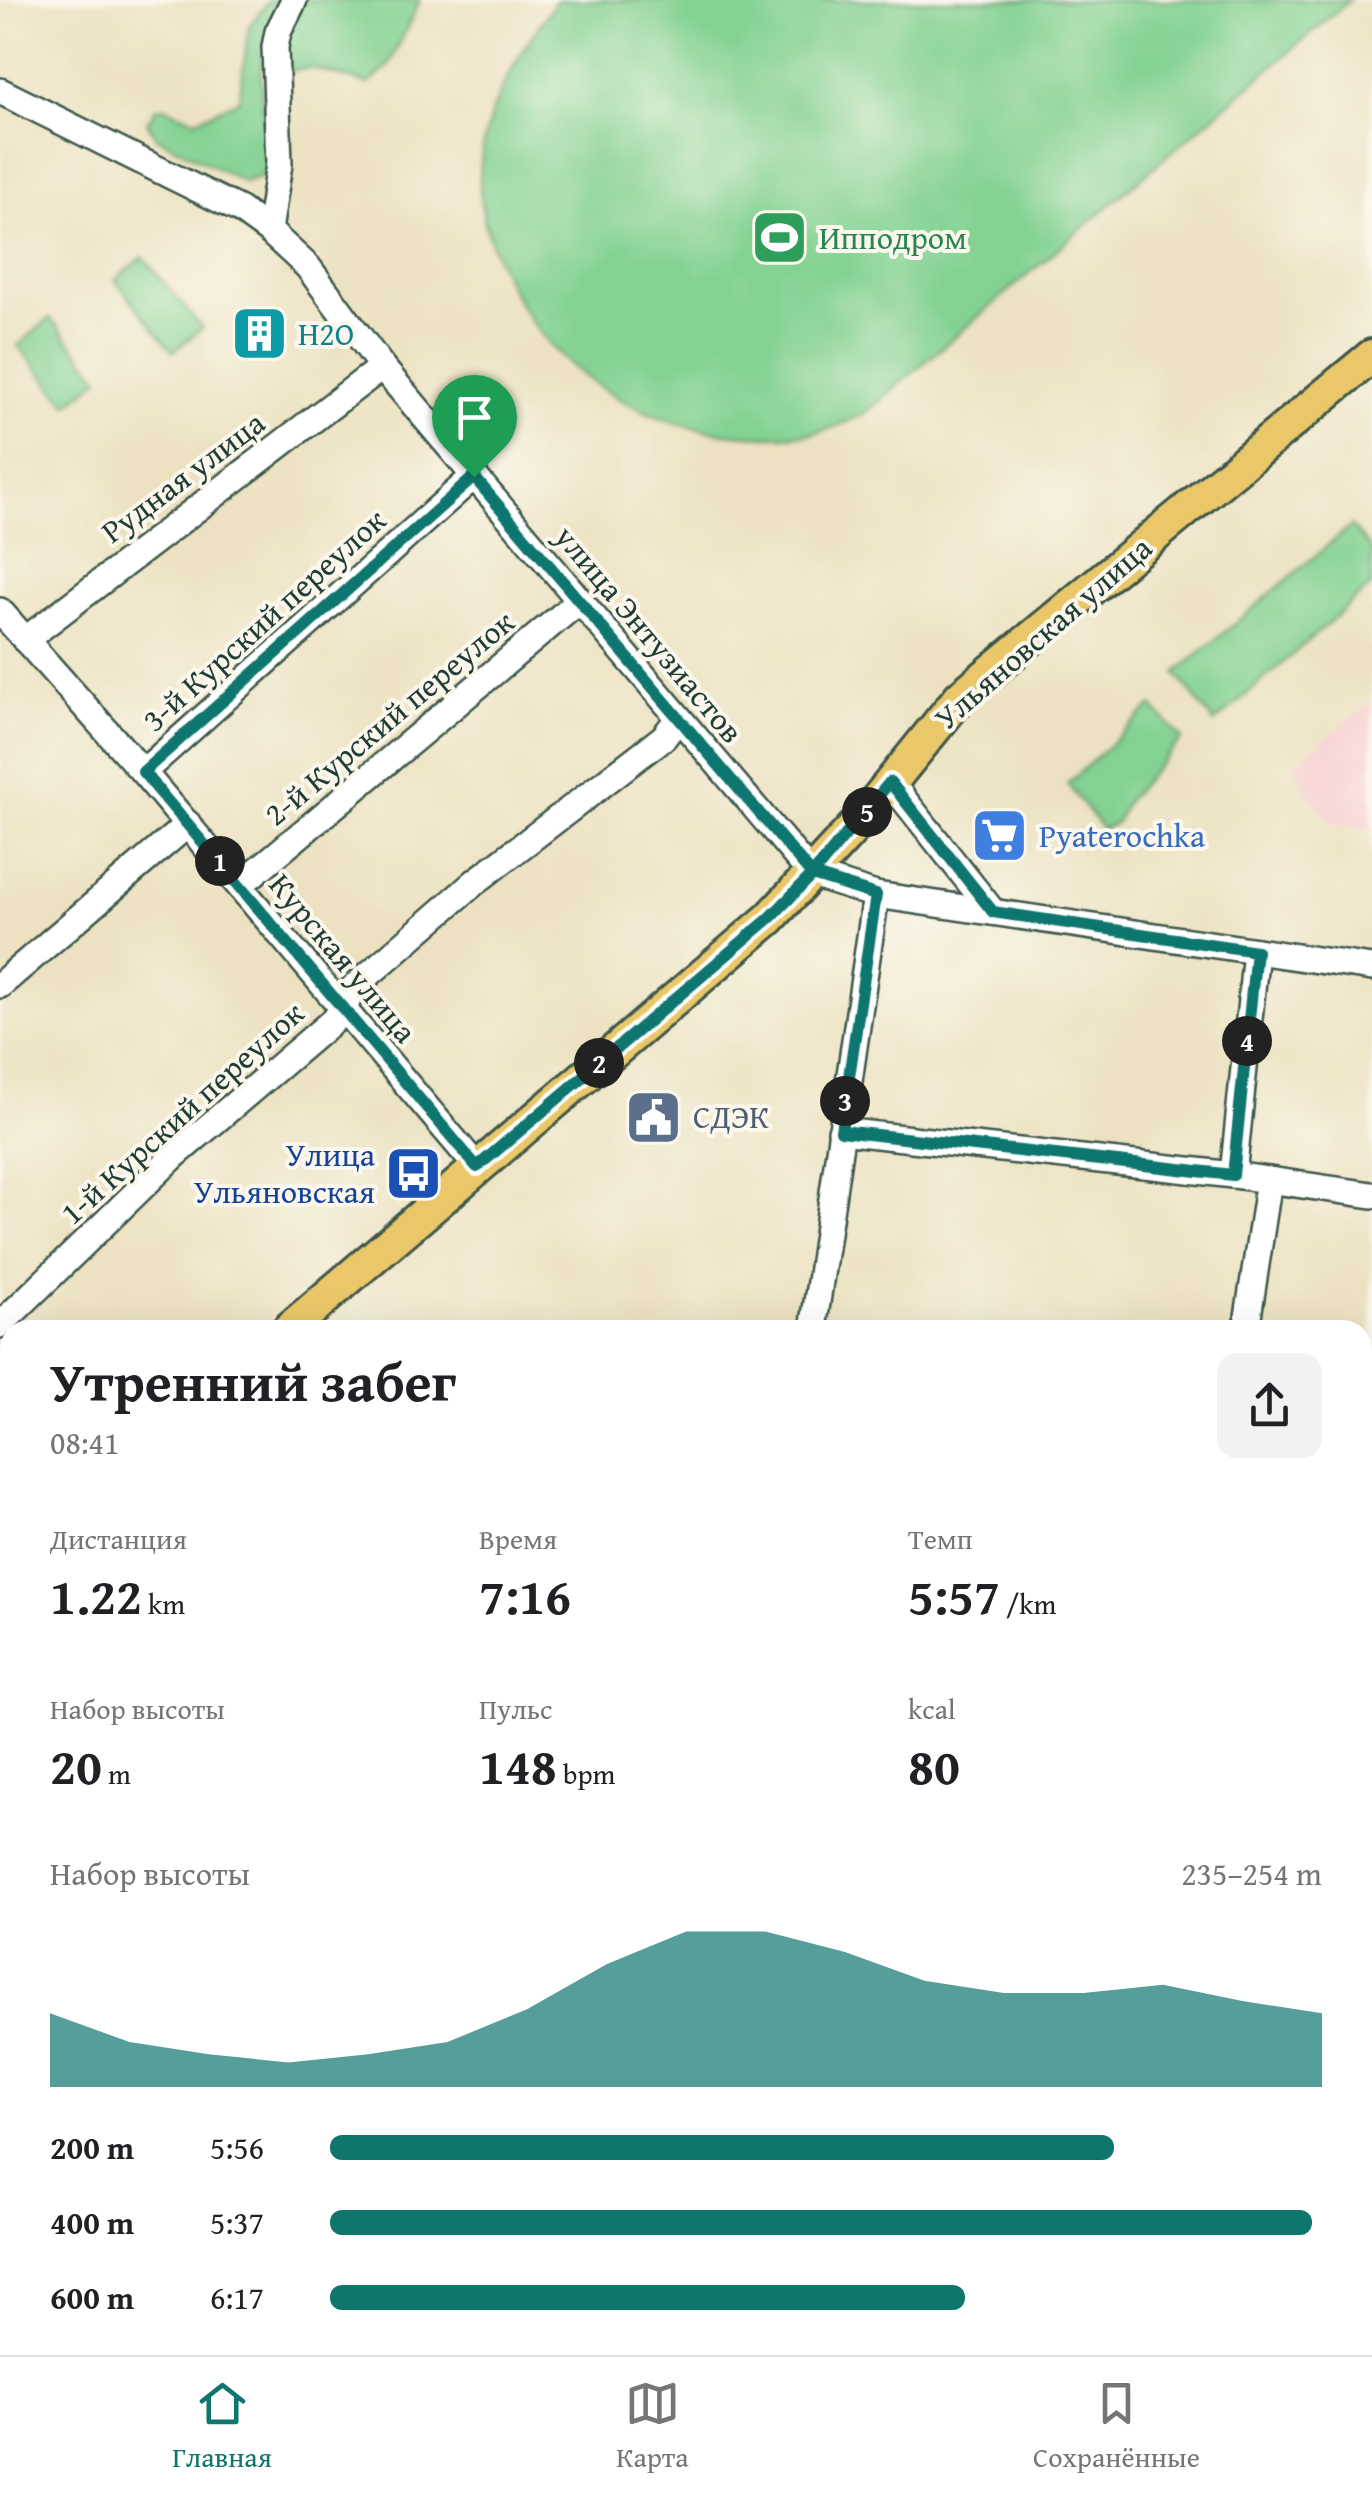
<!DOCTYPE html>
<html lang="ru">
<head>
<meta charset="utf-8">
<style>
	body { margin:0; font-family:"Gentium Book Plus",serif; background:#f2f2f2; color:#202124; height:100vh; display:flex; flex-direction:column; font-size:38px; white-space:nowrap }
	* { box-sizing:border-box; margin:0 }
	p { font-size:32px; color:#757577 }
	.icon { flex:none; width:55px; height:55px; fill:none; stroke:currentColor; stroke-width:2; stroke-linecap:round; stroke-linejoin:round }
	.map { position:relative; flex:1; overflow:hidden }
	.drawer { position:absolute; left:0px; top:1320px; width:1372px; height:1035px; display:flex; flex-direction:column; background:#fff; border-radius:30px 30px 0 0; box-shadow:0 10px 40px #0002 }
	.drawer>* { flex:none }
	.pin { position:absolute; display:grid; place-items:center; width:85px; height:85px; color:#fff; margin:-102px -42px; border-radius:50% 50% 50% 0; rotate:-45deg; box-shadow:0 0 10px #0007 }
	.pin .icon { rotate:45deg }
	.km { position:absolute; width:50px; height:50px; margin:-25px; border-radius:50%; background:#222; color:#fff; font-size:28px; line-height:50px; text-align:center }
	.round { display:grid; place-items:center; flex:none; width:105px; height:105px; border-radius:20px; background:#f2f2f2 }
	.overview { display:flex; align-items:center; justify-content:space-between; height:170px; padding:0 50px }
	h1 { font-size:55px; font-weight:700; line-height:75px }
	.stats { display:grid; grid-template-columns:repeat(3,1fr); gap:15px; height:170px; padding:10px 50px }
	.stats div { display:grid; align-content:center }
	.stats b { font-size:50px; font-weight:700 }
	.stats small { font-size:28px; font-weight:400 }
	.stats p { font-size:28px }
	.chart { height:280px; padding:20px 50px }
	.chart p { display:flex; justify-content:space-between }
	.chart svg { width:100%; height:180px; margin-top:10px; fill:#0f766e; opacity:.7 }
	ul { padding:0 50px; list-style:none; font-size:32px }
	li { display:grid; grid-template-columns:160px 120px 1fr; align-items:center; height:75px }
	li i { height:25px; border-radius:12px; background:#0f766e }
	.menu { display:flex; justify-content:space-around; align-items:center; height:140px; border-top:2px solid #e0e0e0; background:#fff; font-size:28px; color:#757577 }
	.menu a { display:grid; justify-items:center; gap:5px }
	.menu .selected { color:#0f766e }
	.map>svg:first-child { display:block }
	.built { fill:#f7cfd2 }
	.green { fill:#83d292; stroke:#518863; stroke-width:2.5 }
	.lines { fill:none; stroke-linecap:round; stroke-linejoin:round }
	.river { stroke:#43a9c3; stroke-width:32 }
	.minor-casing { stroke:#3e5649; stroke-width:30 }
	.major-casing { stroke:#3e5649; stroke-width:38 }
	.minor { stroke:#fff; stroke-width:25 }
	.major { stroke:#eac769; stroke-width:32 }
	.route-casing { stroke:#fff; stroke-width:20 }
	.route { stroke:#0f766e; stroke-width:12 }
	.labels { text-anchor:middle; stroke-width:8; stroke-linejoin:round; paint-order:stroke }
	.leisure-label { font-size:32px; fill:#27864d; stroke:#fbf7ec; text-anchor:start }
	.culture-label { font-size:32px; fill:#0d838f; stroke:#fbf7ec; text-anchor:start }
	.street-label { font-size:32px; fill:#1f3d34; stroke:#fbf7ec }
	.shop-label { font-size:32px; fill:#366cbe; stroke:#fbf7ec; text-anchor:start }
	.service-label { font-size:32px; fill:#4e5e75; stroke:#fbf7ec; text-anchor:start }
	.transit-label { font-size:32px; fill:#164399; stroke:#fbf7ec; text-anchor:end }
</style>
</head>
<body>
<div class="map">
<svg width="1372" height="2355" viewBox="0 0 1372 2355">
	<rect width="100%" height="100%" fill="#fbf7ec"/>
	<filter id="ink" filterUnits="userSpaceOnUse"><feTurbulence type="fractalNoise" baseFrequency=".01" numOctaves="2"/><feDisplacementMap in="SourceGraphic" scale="20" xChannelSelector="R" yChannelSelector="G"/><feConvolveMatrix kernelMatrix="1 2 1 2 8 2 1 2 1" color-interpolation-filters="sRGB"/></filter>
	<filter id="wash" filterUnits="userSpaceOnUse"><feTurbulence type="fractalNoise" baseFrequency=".0048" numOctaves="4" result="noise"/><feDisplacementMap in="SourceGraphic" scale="40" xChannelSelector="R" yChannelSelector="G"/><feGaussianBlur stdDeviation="2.25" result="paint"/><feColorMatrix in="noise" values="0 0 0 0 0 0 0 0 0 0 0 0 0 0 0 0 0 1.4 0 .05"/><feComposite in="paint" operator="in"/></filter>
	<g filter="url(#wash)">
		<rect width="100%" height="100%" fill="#ece2c1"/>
		<polygon class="built" points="1372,701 1372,830 1330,822 1307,794 1295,764"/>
		<g class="green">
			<path d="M269 0H280C249 58 265 106 269 168L261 177 244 182 156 137 147 122 156 108 164 107 196 120 239 100 249 26Z"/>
			<path d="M303 0H420L388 67 369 84 311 68 289 71C278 48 294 22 303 0Z"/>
			<path d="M557 0H1350L863 415C845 422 824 433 805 434 678 447 559 392 504 274 490 245 479 211 480 179 481 109 518 54 557 0Z"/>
			<polygon points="143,257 202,328 173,352 115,280"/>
			<polygon points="50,318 100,378 68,405 18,346"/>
			<polygon points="1351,526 1372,551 1372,585 1214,723 1176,673"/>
			<polygon points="1152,706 1182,739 1127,800 1116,823 1102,829 1067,784"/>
		</g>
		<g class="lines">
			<g class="river">
				<polyline points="0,1686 10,1684"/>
				<polyline points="1362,1902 1372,1907"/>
			</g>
		</g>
	</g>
	<g filter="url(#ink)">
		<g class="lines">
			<defs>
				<g id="minor">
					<polyline points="0,91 240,210 269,231 308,267 382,367 812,875 876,895 1372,968"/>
					<polyline points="269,231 279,164 275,47 278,32 294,0"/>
					<polyline points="0,611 143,772 477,1167"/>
					<polyline points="25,640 382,367"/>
					<polyline points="143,772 473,477"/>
					<polyline points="890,782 993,912"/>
					<polyline points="240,885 579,601"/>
					<polyline points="0,985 188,824"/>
					<polyline points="841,1131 1233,1175 1372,1195"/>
					<polyline points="1233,1175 1256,951"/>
					<polyline points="0,1325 174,1156 343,1012 352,989 475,882 664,737 678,719"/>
					<polyline points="813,1330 876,895"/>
					<polyline points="1246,1330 1269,1180"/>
					<polyline points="0,1429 10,1439"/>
					<polyline points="1362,1649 1372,1650"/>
				</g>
				<g id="major">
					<polyline points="288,1330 770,918 858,823 960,697 1372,356"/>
					<polyline points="0,1587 10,1578"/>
				</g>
			</defs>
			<use href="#minor" class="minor-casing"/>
			<use href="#major" class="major-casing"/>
			<use href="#minor" class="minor"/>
			<use href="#major" class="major"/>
		</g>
	</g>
	<g class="lines" filter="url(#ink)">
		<defs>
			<polyline id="route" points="474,477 143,772 477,1167 770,918 812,875 876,895 841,1131 1233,1175 1256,951 993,912 890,782 812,875 474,477"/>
		</defs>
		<use href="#route" class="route-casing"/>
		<use href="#route" class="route"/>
	</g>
	<defs>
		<symbol id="stadium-square" viewBox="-11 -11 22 22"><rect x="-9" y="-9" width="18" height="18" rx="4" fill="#2e9e5b" stroke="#fbf7ec"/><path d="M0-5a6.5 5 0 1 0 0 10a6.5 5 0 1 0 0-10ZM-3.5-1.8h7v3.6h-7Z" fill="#fff"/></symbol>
		<symbol id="building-square" viewBox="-11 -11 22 22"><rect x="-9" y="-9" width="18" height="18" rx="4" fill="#0f9aa8" stroke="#fbf7ec"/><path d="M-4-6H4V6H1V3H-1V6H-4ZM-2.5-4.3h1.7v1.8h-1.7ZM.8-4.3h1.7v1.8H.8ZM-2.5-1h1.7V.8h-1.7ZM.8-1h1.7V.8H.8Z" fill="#fff"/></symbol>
		<symbol id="supermarket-square" viewBox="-11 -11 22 22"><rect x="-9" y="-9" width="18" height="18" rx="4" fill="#3f7fe0" stroke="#fbf7ec"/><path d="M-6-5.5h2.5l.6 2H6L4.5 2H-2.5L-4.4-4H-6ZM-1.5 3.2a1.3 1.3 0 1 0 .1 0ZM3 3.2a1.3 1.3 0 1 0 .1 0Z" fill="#fff"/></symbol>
		<symbol id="civic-square" viewBox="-11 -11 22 22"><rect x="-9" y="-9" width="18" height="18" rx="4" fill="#5c6f8a" stroke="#fbf7ec"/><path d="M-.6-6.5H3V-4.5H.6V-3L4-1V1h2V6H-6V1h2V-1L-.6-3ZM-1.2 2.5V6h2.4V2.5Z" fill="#fff"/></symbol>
		<symbol id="bus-square" viewBox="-11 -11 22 22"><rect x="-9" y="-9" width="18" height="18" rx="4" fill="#1a4fb4" stroke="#fbf7ec"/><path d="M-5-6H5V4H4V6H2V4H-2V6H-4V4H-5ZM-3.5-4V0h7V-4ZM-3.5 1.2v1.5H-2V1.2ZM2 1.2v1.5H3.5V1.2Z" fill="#fff"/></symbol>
	</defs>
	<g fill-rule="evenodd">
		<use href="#stadium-square" x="748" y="206" width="63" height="63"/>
		<use href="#building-square" x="228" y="302" width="63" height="63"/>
		<use href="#supermarket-square" x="968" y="804" width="63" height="63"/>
		<use href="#civic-square" x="622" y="1086" width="63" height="63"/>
		<use href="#bus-square" x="382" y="1142" width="63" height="63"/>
	</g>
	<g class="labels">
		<g class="leisure-label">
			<text x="819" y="249">Ипподром</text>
		</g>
		<g class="culture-label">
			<text x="298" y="345">H2O</text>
		</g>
		<g class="street-label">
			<text transform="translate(183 477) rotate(-37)" y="11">Рудная улица</text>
			<text transform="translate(264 620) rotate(-42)" y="11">3-й Курский переулок</text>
			<text transform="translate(1043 633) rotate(-41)" y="11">Ульяновская улица</text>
			<text transform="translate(649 634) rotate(50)" y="11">улица Энтузиастов</text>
			<text transform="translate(389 718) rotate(-40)" y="11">2-й Курский переулок</text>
			<text transform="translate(343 958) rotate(50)" y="11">Курская улица</text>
			<text transform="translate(182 1113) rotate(-42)" y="11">1-й Курский переулок</text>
		</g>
		<g class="shop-label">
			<text x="1039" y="847">Pyaterochka</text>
		</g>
		<g class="service-label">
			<text x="693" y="1128">СДЭК</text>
		</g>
		<g class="transit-label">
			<text x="375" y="1166">Улица<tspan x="375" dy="37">Ульяновская</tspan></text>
		</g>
	</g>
</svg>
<div class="pin" style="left:474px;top:477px;background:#1e9e55"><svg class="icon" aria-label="arrive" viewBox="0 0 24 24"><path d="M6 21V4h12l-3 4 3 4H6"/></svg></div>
<b class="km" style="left:220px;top:861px">1</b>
<b class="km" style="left:599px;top:1063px">2</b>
<b class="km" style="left:845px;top:1101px">3</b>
<b class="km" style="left:1247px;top:1041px">4</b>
<b class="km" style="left:867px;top:812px">5</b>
<section class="drawer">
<div class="overview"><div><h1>Утренний забег</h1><p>08:41</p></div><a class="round"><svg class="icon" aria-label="share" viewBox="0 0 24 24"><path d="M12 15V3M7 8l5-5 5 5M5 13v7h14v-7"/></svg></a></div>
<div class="stats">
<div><p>Дистанция</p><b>1.22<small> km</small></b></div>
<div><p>Время</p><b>7:16</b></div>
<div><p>Темп</p><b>5:57<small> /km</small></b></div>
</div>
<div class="stats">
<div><p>Набор высоты</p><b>20<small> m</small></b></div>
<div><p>Пульс</p><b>148<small> bpm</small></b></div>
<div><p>kcal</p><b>80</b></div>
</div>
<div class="chart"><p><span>Набор высоты</span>235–254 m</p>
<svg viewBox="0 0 160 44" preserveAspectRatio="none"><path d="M0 44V26L10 33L20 36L30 38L40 36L50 33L60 25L70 14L80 6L90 6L100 11L110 18L120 21L130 21L140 19L150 23L160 26V44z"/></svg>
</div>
<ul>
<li><b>200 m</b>5:56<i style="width:79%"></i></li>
<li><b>400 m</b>5:37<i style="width:99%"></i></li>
<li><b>600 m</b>6:17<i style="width:64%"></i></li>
</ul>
</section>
</div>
<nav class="menu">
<a class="selected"><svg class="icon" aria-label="home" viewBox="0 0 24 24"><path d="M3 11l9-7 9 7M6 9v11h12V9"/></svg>Главная</a>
<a><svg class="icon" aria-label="map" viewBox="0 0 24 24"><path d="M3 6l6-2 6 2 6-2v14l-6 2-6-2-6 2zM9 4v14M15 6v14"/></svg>Карта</a>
<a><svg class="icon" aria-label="saved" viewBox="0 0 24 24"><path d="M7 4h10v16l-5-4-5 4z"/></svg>Сохранённые</a>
</nav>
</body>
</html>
